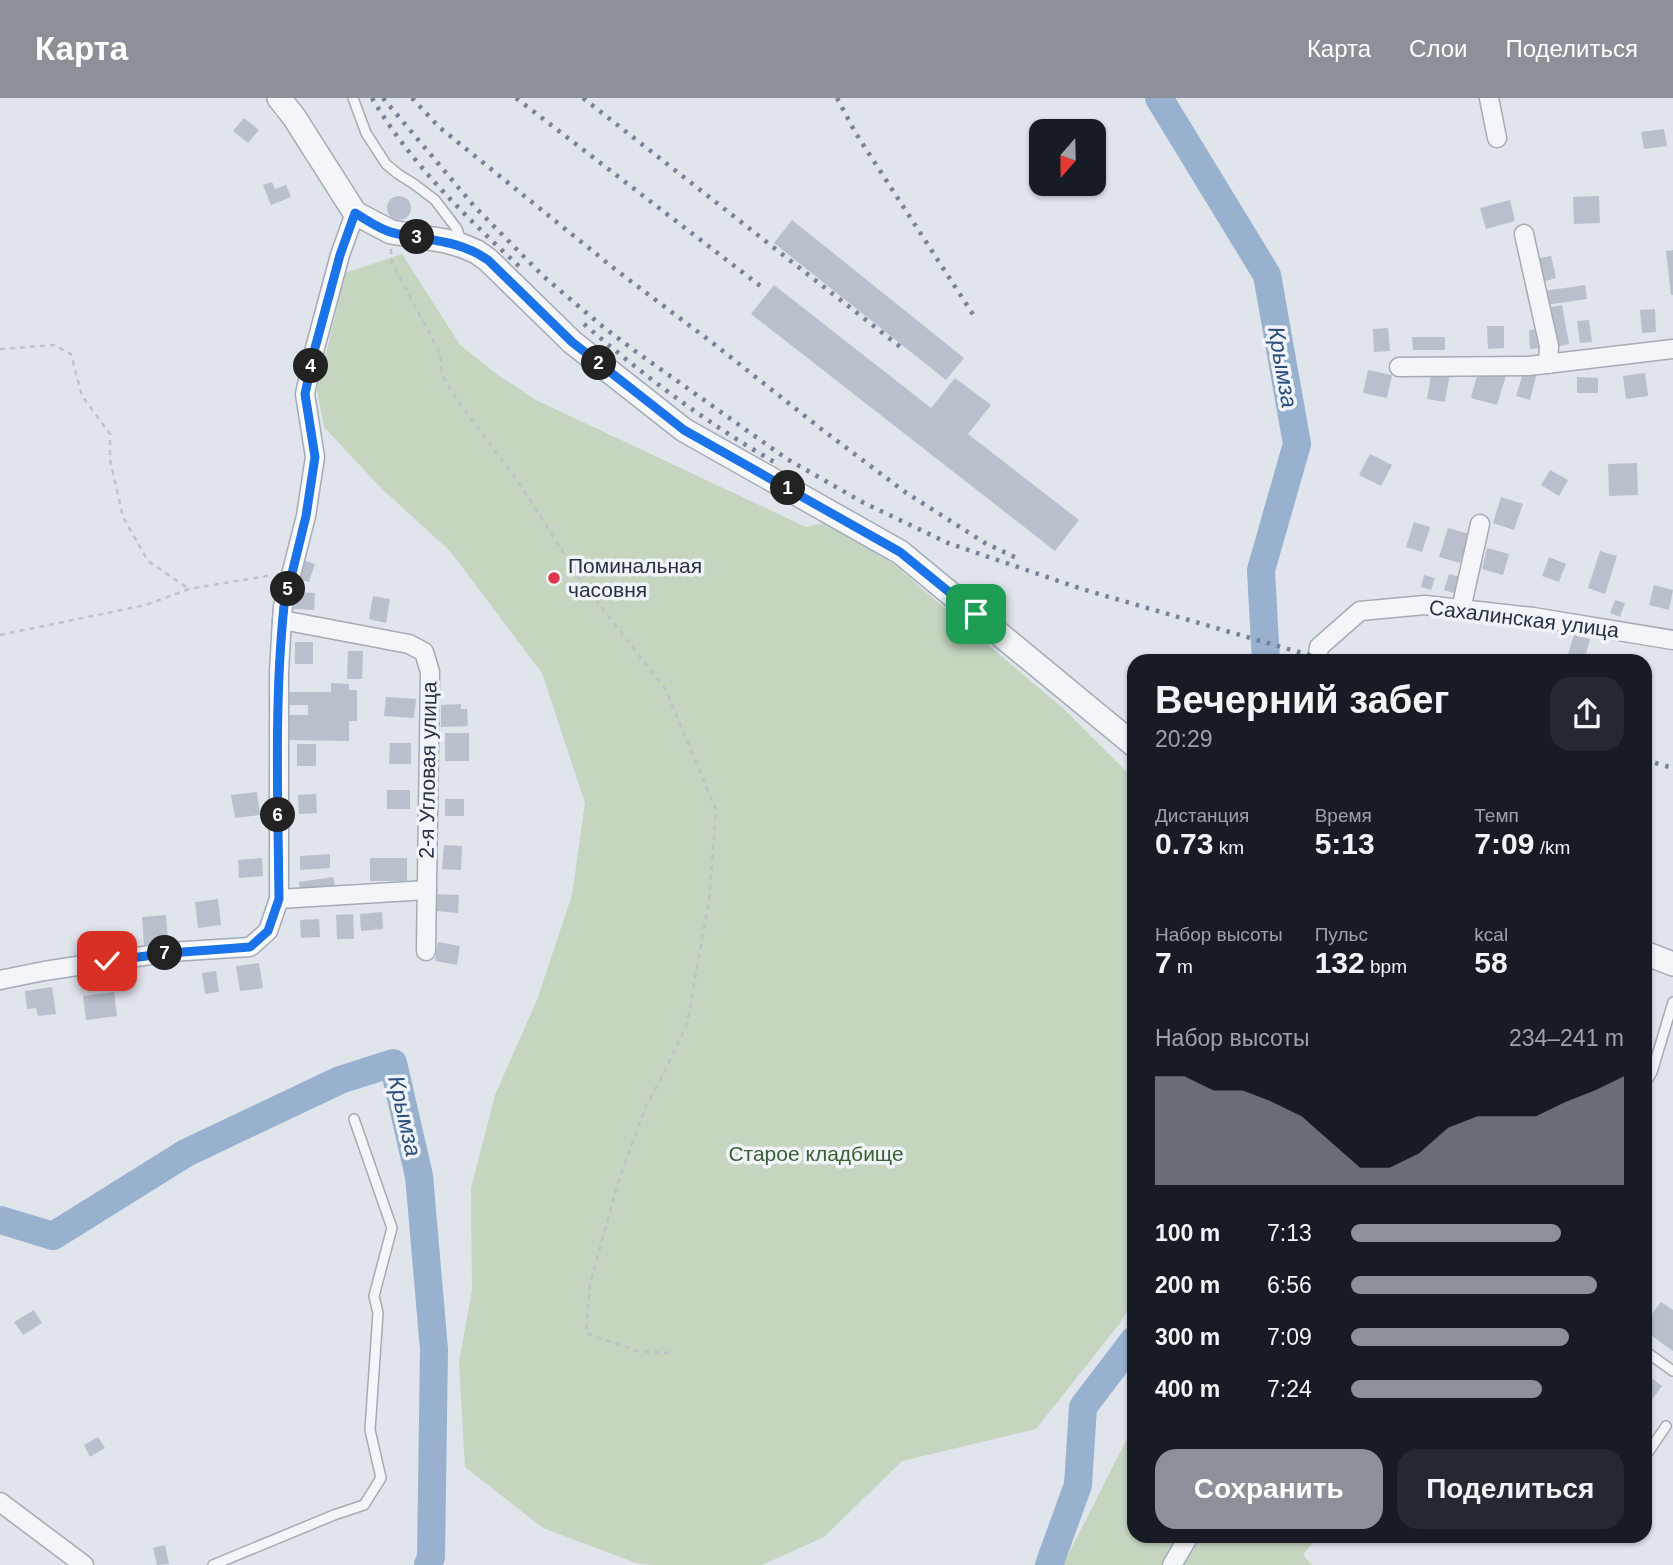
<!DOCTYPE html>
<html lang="ru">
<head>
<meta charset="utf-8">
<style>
	body { margin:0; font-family:Arial,sans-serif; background:#242831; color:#f1f3f6; height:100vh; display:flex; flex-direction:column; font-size:26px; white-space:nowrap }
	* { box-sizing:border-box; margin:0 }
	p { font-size:23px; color:#9ea1a6 }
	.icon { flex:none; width:38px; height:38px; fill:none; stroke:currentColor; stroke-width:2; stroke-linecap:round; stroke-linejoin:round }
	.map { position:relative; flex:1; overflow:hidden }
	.sheet { position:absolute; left:1127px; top:556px; width:525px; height:889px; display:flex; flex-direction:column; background:#171b24; border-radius:21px; box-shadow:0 2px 5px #0004 }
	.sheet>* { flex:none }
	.needle { width:46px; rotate:200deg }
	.tools { position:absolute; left:1029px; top:21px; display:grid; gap:14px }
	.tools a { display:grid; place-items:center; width:77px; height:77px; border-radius:14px; background:#171b24; box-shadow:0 2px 5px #0004; font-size:35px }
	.pin { position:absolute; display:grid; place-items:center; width:60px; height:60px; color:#fff; margin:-30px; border-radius:14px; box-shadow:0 4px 10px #0006 }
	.km { position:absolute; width:35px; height:35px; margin:-18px; border-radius:50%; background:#222; color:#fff; font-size:19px; line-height:35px; text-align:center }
	.round { display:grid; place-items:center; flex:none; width:74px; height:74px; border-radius:21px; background:#242831 }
	.summary { display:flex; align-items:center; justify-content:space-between; height:119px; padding:0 28px }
	h1 { font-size:38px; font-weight:700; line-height:52px }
	.figures { display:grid; grid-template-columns:repeat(3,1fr); gap:10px; height:119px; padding:7px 28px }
	.figures div { display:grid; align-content:center }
	.figures b { font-size:30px; font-weight:700 }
	.figures small { font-size:19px; font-weight:400 }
	.figures p { font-size:19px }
	.chart { height:196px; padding:14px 28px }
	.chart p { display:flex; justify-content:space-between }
	.chart svg { width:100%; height:126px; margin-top:7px; fill:#8c9099; opacity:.7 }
	.button { display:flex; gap:14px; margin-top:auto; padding:14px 28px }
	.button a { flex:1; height:80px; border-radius:21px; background:#8c9099; color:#fff; font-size:28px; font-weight:700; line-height:80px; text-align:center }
	.button a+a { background:#242831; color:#f1f3f6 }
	ul { padding:0 28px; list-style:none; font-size:23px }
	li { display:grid; grid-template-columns:112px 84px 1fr; align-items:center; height:52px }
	li i { height:18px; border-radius:9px; background:#8c9099 }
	header { display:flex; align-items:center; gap:42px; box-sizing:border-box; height:98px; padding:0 35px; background:#8c9099; color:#fff }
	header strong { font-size:33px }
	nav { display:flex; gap:38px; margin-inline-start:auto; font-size:24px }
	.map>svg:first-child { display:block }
	.green { fill:#c5d5c0 }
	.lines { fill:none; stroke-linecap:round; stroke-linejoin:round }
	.river { stroke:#97b1cf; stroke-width:28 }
	.building { fill:#b9c0cb }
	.service-casing { stroke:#a4abb6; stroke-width:12 }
	.minor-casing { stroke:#a4abb6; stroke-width:21 }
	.tertiary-casing { stroke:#a4abb6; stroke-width:26 }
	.path { stroke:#bec2c9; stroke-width:2.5; stroke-dasharray:5 5; stroke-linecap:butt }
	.service { stroke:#f3f5f8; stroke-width:9 }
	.minor { stroke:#f3f5f8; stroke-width:18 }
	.tertiary { stroke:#f3f5f8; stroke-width:23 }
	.rail { stroke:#778296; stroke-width:4.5; stroke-dasharray:3.5 7; stroke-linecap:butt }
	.route-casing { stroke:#fff; stroke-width:14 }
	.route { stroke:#1a73e8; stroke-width:9 }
	.poi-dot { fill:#de374c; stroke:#f0f3f8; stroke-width:2.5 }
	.labels { text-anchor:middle; stroke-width:7; stroke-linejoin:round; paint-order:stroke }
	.poi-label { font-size:21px; fill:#263144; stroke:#f0f3f8; text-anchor:start }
	.street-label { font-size:21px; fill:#263144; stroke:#f0f3f8 }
	.park-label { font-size:21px; fill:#3a6132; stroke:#f0f3f8 }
	.water-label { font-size:23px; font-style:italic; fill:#2c4e7d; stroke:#f0f3f8 }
</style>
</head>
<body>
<header>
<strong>Карта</strong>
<nav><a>Карта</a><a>Слои</a><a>Поделиться</a></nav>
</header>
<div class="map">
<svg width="1673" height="1467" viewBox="0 0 1673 1467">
	<rect width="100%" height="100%" fill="#e0e4eb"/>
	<g class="green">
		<polygon points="402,156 460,247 498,277 536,302 806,429 824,425 880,455 1066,613 1134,681 1134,1201 1120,1225 1036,1331 902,1363 824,1439 762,1467 654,1467 636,1465 543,1430 465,1369 459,1264 472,1192 471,1090 495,997 537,902 572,797 585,705 542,575 450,453 381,390 324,329 317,293 345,175"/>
		<polygon points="1134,1327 1134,1438 1317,1439 1303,1457 1312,1467 1063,1467"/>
	</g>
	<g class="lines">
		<g class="river">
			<polyline points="1159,0 1267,177 1297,346 1261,472 1266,564"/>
			<polyline points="0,1122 53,1138 186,1055 340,982 393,965 419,1078 434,1251 431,1459 428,1467"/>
			<polyline points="1049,1467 1078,1387 1083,1309 1134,1242"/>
		</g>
	</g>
	<g class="building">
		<polygon points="244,20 259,32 248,45 233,33"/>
		<polygon points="1664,31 1667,48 1644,51 1641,34"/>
		<polygon points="272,84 275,91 286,87 291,99 271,107 263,87"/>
		<polygon points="1599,98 1600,125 1574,126 1573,99"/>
		<circle cx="399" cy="110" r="12"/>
		<polygon points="1510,102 1515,123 1486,131 1480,110"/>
		<polygon points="792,122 964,260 946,282 774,145"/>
		<polygon points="1673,152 1673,197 1671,197 1666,153"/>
		<polygon points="1551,158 1556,180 1542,184 1536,161"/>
		<polygon points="774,187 931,310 955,280 991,307 968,336 1079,422 1055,453 751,216"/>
		<polygon points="1585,187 1587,201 1546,207 1544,193"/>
		<polygon points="1562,207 1569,246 1555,249 1547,210"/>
		<polygon points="1655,211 1656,234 1642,235 1640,212"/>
		<polygon points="1589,222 1592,244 1580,245 1577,223"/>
		<polygon points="1487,228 1504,228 1504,250 1488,251"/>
		<polygon points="1388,230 1390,253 1374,254 1373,231"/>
		<polygon points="1540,231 1541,250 1530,251 1529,232"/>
		<polygon points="1412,239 1445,239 1445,252 1413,252"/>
		<polygon points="1479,270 1506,278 1497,307 1471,300"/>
		<polygon points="1368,272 1392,277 1387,300 1363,295"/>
		<polygon points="1432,272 1450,275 1445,304 1427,301"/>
		<polygon points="1523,275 1536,278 1530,302 1516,298"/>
		<polygon points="1645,275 1648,298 1626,301 1623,278"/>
		<polygon points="1577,279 1598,280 1598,295 1577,295"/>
		<polygon points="1370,356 1392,367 1381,388 1359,377"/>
		<polygon points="1637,365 1638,397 1609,398 1608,366"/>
		<polygon points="1550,372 1568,382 1559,398 1541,387"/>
		<polygon points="1501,399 1523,406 1514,432 1493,425"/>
		<polygon points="1414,424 1430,429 1422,454 1406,449"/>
		<polygon points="1448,430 1469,436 1460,465 1439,459"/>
		<polygon points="1487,450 1509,456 1503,477 1482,471"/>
		<polygon points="1600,453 1617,458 1605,496 1588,490"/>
		<polygon points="1549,459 1566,466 1559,484 1542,478"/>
		<polygon points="303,462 315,466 309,484 298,481"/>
		<polygon points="1449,476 1462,479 1457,496 1444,492"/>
		<polygon points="1424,477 1435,480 1431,492 1421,489"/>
		<polygon points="1654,487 1673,492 1669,512 1649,507"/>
		<polygon points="295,494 315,495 314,512 294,511"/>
		<polygon points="373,498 390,501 386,525 369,521"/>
		<polygon points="1615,502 1625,505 1620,519 1610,515"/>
		<polygon points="1574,537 1590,541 1584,564 1567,559"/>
		<rect x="295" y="544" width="18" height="22"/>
		<polygon points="348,553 363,553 362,581 347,581"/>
		<polygon points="331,585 349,586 349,592 357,592 357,623 349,623 349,643 285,642 286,617 308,617 308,607 286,607 286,594 331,594"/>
		<polygon points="386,599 416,601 414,620 384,618"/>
		<polygon points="461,606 461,611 467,611 468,628 441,629 441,607"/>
		<rect x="445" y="635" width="24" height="28"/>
		<polygon points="390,645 411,645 411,666 389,666"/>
		<rect x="297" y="646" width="19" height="22"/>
		<rect x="387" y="692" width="23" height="19"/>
		<polygon points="257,694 260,717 235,720 231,697"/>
		<polygon points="316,696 317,715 299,716 298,697"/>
		<rect x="445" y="701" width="19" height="17"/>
		<polygon points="444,747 462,748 461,772 442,771"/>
		<polygon points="330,756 330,770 300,772 300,758"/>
		<polygon points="262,760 263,778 239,780 238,762"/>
		<rect x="370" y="760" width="37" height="23"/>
		<polygon points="333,779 335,788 300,793 299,784"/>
		<polygon points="437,796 459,797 458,815 436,813"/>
		<polygon points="218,801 221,827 198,830 195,804"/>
		<polygon points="382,814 383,831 361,833 360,816"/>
		<polygon points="353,816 354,841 337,841 336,817"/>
		<polygon points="166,817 168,844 144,847 142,819"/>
		<polygon points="319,821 320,839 301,840 300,822"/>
		<polygon points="438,844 460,848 457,867 435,863"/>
		<polygon points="259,865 263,890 240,893 236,868"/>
		<polygon points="216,873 219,894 205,896 202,875"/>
		<polygon points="52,889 56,916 38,918 36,910 27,911 25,893"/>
		<polygon points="114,894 117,918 86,922 83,898"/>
		<polygon points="1661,1204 1673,1212 1673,1253 1645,1233 1645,1225"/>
		<polygon points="34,1212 42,1225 23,1237 14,1224"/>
		<polygon points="1645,1275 1662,1288 1645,1311"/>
		<polygon points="98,1339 105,1350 90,1359 84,1347"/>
		<polygon points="165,1447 169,1466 157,1467 153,1450"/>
	</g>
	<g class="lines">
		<defs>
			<g id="service">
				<polyline points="353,0 366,35 386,66 398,76 414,86 435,102 457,131 461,143"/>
				<polyline points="1645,986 1652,974 1673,904"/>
				<polyline points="1645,1253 1673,1273"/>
				<polyline points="1645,1359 1666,1328"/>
				<polyline points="213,1467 334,1417 364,1407 381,1380 370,1332 378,1215 374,1198 392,1130 354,1021"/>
			</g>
			<g id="minor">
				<polyline points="1489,0 1497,40"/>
				<polyline points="1524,136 1549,248 1548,266"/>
				<polyline points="1399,269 1529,268 1673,251"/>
				<polyline points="1461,511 1480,426"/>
				<polyline points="282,522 409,546 424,554 430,574 426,853"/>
				<polyline points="1317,564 1319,549 1360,513 1425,507 1533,519 1673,542"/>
				<polyline points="279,801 427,792"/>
				<polyline points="0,882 44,873 170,854 250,849 268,833 279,801 279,573 282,522 283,508 306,418 315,359 305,296 315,250 340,157 355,115"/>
				<polyline points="0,1404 84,1467"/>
				<polyline points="1172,1467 1189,1438"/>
			</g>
			<g id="tertiary">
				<polyline points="279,0 294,19 355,115 391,134 446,143 463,148 477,154 488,162 572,244 684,332 900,454 1134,647"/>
				<polyline points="1645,855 1673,866"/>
			</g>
		</defs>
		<use href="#service" class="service-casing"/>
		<use href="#minor" class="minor-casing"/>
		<use href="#tertiary" class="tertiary-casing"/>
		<g class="path">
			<polyline points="391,151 392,165 440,255 442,277 458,303 521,388 584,487 666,592 716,712 709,802 687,926 664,975 645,1010 617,1088 590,1186 586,1235 637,1253 673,1255"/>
			<polyline points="0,251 54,247 71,256 82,298 110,336 110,362 123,419 148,463 189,491"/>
			<polyline points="0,537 146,507 189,491 273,477"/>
		</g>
		<use href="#service" class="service"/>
		<use href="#minor" class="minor"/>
		<use href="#tertiary" class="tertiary"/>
		<g class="rail">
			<path d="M372 0C410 65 466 119 521 170"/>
			<polyline points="383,0 474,108 543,178 602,228 635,253 787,361 864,405 948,445 1082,491 1333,564"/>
			<polyline points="412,0 439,29 616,172 714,246 820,330 905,394 985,445 1021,462"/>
			<polyline points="516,0 763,190"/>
			<polyline points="583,0 903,251"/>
			<polyline points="837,0 855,34 974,218"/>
			<path d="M584 226C644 278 708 326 776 365"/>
			<polyline points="1645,662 1673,670"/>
		</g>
	</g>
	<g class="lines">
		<defs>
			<path id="route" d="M107 863 170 855 250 849 268 833 279 801C278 704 274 605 284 508L306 418 315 359 305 296 315 250 340 157 355 115C367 122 380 132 394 135 428 143 458 141 488 162L572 244 684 332 900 454 976 516"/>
		</defs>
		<use href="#route" class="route-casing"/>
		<use href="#route" class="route"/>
	</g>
	<circle class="poi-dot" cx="554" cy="480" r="7"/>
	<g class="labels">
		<g class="poi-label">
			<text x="568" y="475">Поминальная<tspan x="568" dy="24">часовня</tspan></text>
		</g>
		<g class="street-label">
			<text transform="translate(1524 521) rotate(7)" y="7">Сахалинская улица</text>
			<text transform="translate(428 672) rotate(-89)" y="7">2-я Угловая улица</text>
		</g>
		<g class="park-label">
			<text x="816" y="1063">Старое кладбище</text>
		</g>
		<g class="water-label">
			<text transform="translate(1283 269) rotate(80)" y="8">Крымза</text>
			<text transform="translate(405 1018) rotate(77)" y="8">Крымза</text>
		</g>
	</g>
</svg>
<div class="tools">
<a><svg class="needle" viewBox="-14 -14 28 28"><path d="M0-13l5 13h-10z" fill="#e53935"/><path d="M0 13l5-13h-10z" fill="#9ea1a6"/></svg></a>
</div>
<div class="pin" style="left:976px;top:516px;background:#1e9e55"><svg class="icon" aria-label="arrive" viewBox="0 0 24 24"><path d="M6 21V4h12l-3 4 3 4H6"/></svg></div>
<div class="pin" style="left:107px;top:863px;background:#d93025"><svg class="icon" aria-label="check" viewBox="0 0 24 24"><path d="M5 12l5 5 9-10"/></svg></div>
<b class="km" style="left:788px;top:390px">1</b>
<b class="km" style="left:599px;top:265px">2</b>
<b class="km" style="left:417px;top:139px">3</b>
<b class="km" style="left:311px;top:268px">4</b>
<b class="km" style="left:288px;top:491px">5</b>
<b class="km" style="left:278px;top:717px">6</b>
<b class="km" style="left:165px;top:855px">7</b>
<section class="sheet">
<div class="summary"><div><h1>Вечерний забег</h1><p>20:29</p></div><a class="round"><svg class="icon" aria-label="share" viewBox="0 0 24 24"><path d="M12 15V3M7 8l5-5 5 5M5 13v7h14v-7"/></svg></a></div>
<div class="figures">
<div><p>Дистанция</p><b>0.73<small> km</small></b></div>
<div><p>Время</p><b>5:13</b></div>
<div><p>Темп</p><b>7:09<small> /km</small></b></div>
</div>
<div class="figures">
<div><p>Набор высоты</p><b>7<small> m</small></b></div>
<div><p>Пульс</p><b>132<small> bpm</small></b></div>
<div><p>kcal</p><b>58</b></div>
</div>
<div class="chart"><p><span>Набор высоты</span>234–241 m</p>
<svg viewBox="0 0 160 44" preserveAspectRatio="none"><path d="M0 44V6L10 6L20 11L30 11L40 15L50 20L60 29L70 38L80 38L90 33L100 24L110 20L120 20L130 20L140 15L150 11L160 6V44z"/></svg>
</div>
<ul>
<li><b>100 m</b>7:13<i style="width:77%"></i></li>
<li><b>200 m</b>6:56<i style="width:90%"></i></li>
<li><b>300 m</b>7:09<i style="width:80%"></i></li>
<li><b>400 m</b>7:24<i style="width:70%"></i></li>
</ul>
<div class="button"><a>Сохранить</a><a>Поделиться</a></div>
</section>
</div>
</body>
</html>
